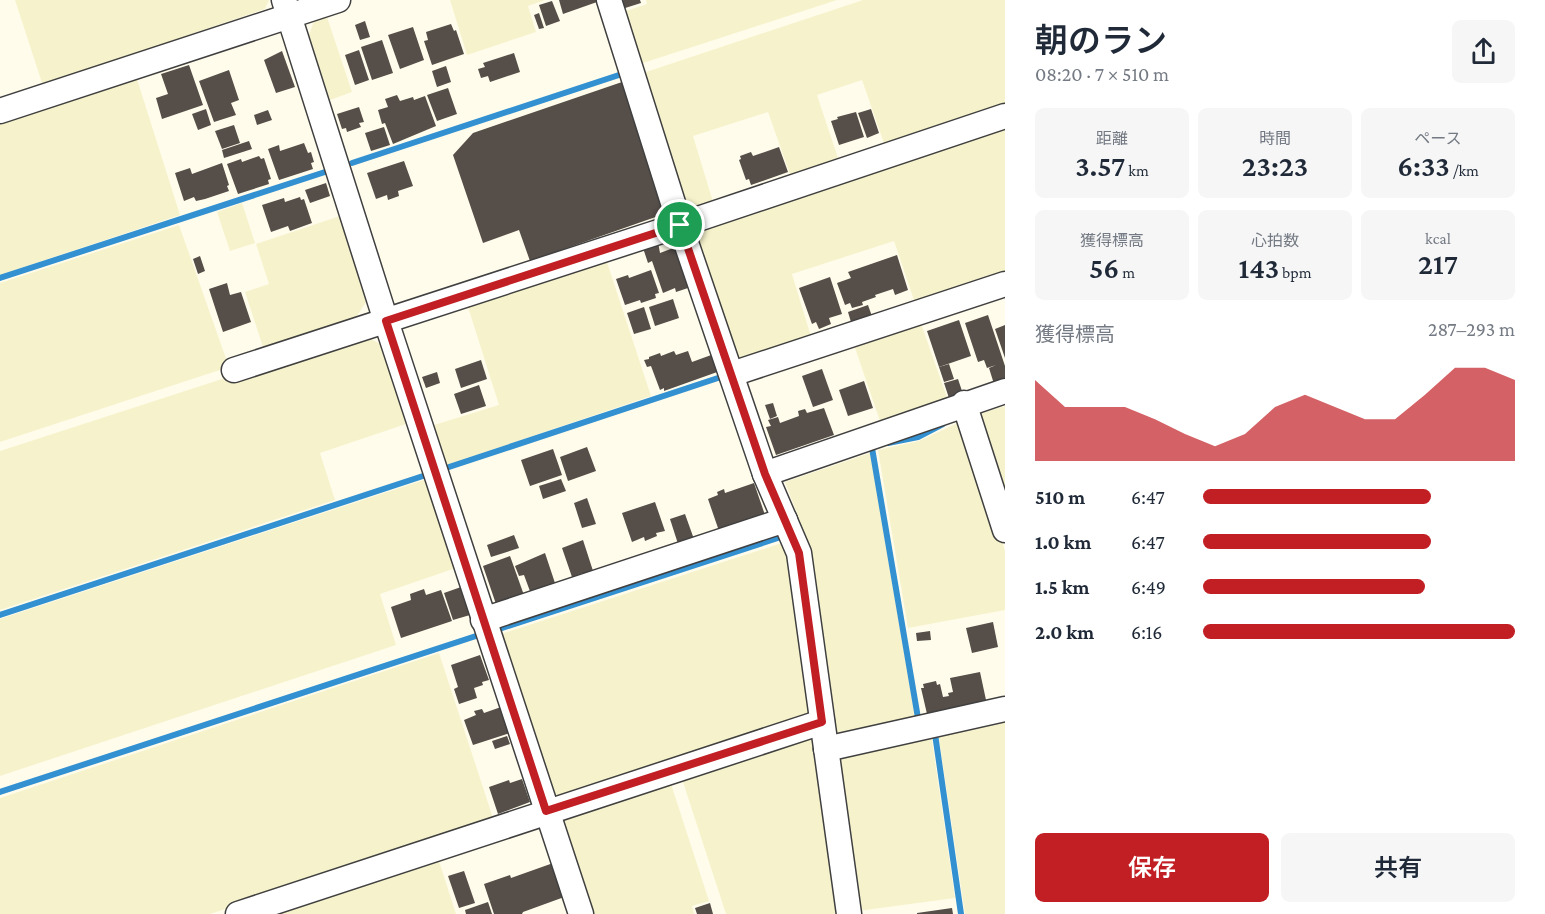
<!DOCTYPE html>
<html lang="ja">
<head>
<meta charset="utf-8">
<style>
	body { margin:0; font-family:"Crimson Pro","Noto Sans JP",serif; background:#f6f6f7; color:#1f2937; height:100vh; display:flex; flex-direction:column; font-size:22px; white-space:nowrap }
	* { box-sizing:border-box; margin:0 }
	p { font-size:20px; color:#747a83 }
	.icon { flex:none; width:33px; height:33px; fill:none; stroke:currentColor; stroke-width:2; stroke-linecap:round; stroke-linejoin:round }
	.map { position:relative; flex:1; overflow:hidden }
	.panel { display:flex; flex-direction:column; background:#fff; width:540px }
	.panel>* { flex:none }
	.pin { position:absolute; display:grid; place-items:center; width:51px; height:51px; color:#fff; margin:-26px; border:3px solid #fff; border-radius:50%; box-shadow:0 2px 6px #0007 }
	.round { display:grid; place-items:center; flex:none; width:63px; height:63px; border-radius:9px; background:#f6f6f7 }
	.head { display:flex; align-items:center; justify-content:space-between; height:102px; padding:0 30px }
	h1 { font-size:33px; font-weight:600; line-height:45px }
	.metrics { display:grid; grid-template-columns:repeat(3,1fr); gap:9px; height:102px; padding:6px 30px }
	.metrics div { display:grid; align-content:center; border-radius:9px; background:#f6f6f7; text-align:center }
	.metrics b { font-size:30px; font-weight:600 }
	.metrics small { font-size:16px; font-weight:400 }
	.metrics p { font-size:16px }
	.chart { height:168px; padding:12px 30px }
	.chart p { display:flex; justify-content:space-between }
	.chart svg { width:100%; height:108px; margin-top:6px; fill:#c21f25; opacity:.7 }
	.action { display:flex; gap:12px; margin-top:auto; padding:12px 30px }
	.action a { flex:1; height:69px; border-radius:9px; background:#c21f25; color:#fff; font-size:24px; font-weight:600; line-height:69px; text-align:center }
	.action a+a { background:#f6f6f7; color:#1f2937 }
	ul { padding:0 30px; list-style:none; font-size:20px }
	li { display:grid; grid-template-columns:96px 72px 1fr; align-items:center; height:45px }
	li i { height:15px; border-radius:8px; background:#c21f25 }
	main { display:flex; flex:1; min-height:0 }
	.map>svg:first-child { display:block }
	.farmland { fill:#f6f3cc }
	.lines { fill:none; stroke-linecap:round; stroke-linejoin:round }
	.stream { stroke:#3391d2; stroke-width:6 }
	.building { fill:#564e49 }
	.street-casing { stroke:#404040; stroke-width:27 }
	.street { stroke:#fff; stroke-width:24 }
	.route-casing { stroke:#fff; stroke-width:12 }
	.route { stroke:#c21f25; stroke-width:8 }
</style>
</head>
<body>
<main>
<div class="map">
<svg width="1005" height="914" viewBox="0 0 1005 914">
	<rect width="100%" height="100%" fill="#fffcec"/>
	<g class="farmland">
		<polygon points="15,0 269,0 265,9 191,34 191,39 43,86"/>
		<polygon points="450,0 545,0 528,6 536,32 467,55"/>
		<polygon points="646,0 837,0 637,65 620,13 647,4"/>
		<polygon points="863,0 1005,0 1005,110 886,149 862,80 817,95 840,164 792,180 768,112 693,136 714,205 686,210 640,74"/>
		<polygon points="327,17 352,92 330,100 309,35 314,21"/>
		<polygon points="136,76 180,215 0,275 0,121"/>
		<polygon points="1005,124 1005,280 917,309 894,241 792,274 813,343 748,364 733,358 691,226"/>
		<polygon points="242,203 255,243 230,251 217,212"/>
		<polygon points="340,216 368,299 355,319 265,353 245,292 269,284 256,244"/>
		<polygon points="179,225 229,367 0,442 0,283"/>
		<polygon points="605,256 651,396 447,465 434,425 499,405 467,304"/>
		<polygon points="919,318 948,400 882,427 852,339"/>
		<polygon points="361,334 384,346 409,423 320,453 335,500 0,610 0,451"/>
		<polygon points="1005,406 1005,497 978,414"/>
		<polygon points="964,420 1005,551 1005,610 908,628 878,450 919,441"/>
		<polygon points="870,453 916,723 839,736 831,730 806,537 785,482"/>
		<polygon points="427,479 456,568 380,594 396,645 0,776 0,619"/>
		<polygon points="788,541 814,708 806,718 703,748 700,756 560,801 553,797 498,635"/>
		<polygon points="439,653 494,821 210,914 0,914 0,798"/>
		<polygon points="1005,719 1005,914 965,914 938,732"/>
		<polygon points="931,734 955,898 858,911 837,759"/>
		<polygon points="807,737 819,743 843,914 726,914 682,779"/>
		<polygon points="671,784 709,901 692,906 694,914 589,914 559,825 565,819"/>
		<polygon points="439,861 456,914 271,914"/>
	</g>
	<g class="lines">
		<g class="stream">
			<polyline points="352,163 625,73"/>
			<polyline points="0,278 325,172"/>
			<polyline points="888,443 918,437 943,424"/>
			<polyline points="872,448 918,718"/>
			<polyline points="449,467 724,376"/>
			<polyline points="0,615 423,476"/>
			<polyline points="499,629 784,536"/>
			<polyline points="935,734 961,914"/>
			<polyline points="0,792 479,635"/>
		</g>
	</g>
	<g class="building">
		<polygon points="559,0 596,0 597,2 563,14"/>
		<polygon points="624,0 640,0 641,3 622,9 620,1"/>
		<polygon points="552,1 560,21 546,26 539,5"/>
		<polygon points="539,13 544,28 539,29 534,15"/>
		<polygon points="365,21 370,37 360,40 355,25"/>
		<polygon points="451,24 454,31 456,30 464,54 432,65 424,41 428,40 426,32"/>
		<polygon points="413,27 424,60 400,69 388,35"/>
		<polygon points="382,40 393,73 372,80 361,47"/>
		<polygon points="359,50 369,80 355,85 345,55"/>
		<polygon points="282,51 295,87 276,93 264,60"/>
		<polygon points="514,53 520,72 490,82 488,76 481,78 478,69 485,67 483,63"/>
		<polygon points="189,65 203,105 162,119 156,98 168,94 161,74"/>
		<polygon points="446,66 451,82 437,87 432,71"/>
		<polygon points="229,70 239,100 231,103 236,115 214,122 199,81"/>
		<polygon points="622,82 667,213 530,261 519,230 483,243 453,155 473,133"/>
		<polygon points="448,88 457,114 437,121 427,95"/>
		<polygon points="397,95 400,101 413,97 414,100 425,96 436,126 393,144 385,123 382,124 378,110 388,107 385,99"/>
		<polygon points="359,107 364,122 359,123 361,127 347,132 346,128 342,129 337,114"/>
		<polygon points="206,109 211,125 198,130 192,114"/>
		<polygon points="871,109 879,133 867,138 858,113"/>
		<polygon points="268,110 272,120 257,125 254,115"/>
		<polygon points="856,112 864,137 839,145 831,121 838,119 837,117"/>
		<polygon points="234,125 240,143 222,149 215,131"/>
		<polygon points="384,127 390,145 371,151 365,133"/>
		<polygon points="249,141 252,149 224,158 222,150"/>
		<polygon points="304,143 308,153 311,152 314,162 311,163 313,169 279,180 268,149 279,145 280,151"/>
		<polygon points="779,147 788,172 751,185 749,179 746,180 739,160 741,159 740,156 751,152 753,156"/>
		<polygon points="259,156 261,159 264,158 271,179 268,180 269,184 238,194 227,164 241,159 242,162"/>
		<polygon points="404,161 413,186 398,191 399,196 388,200 387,195 376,199 367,173"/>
		<polygon points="222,163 229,185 227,186 229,191 205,199 196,201 194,197 184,201 175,173 190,168 192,174"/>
		<polygon points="326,183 330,196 310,203 305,190"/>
		<polygon points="300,197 301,200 304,199 312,223 290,231 288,226 271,232 262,205 284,198 285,202"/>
		<polygon points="658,242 660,253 676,247 691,287 676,292 675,288 663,293 652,261 648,263 643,248"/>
		<polygon points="897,255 908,290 895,295 893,289 875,295 876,297 862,302 863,305 852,308 850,303 845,305 837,283 851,278 848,272"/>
		<polygon points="200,256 205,271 198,274 193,259"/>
		<polygon points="651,270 659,293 655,294 656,298 641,303 640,300 625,305 616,279 628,275 629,278"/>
		<polygon points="830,277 842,314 829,318 831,324 819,329 816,322 812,324 799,288"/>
		<polygon points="227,283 230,295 241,292 251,322 223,332 209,289"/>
		<polygon points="673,299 679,318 655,326 649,307"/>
		<polygon points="868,305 874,322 853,329 848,312"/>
		<polygon points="644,307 651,329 634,334 627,313"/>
		<polygon points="988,315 1005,366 1005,381 994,384 989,368 996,365 987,368 984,360 978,362 965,323"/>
		<polygon points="959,320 971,356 939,367 927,331"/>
		<polygon points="1005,325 1005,358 995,329"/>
		<polygon points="674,351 676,355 688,351 692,362 714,354 720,371 664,391 664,388 660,390 651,366 647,367 644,360 649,359 649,357 660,353 661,356"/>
		<polygon points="481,360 487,379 461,388 455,369"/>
		<polygon points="949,364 954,379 944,382 939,367"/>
		<polygon points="822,369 833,400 813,407 802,376"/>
		<polygon points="437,372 440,383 426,388 422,377"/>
		<polygon points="958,379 963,394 949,398 944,383"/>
		<polygon points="864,381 873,408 848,416 839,390"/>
		<polygon points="479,385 486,406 461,414 454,394"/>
		<polygon points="773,403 777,416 770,419 765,405"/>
		<polygon points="824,408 834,435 776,455 766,427 771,426 768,420 778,417 780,423 799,416 798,411 805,409 807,413"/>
		<polygon points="587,447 596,471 568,481 560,457"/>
		<polygon points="553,449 562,475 530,486 521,460"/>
		<polygon points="561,479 566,491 543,499 539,486"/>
		<polygon points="754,483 765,515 719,531 708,499 718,495 717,492 724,489 725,493"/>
		<polygon points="587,498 596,524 582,528 574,503"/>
		<polygon points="655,502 665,531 656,533 657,536 645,541 644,537 632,542 622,513"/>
		<polygon points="685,514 695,542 679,547 670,519"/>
		<polygon points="514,535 519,548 491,557 487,545"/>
		<polygon points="583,540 594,574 585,578 583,573 572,577 562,548"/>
		<polygon points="545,553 555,583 548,585 549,588 531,594 524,575 519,576 515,566"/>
		<polygon points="510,556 525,598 497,607 483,566"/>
		<polygon points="461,587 470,615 453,620 444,593"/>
		<polygon points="424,589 426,595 441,590 452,621 401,638 391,607 411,600 410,594"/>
		<polygon points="993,622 998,647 972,653 966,628"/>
		<polygon points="930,631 931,640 917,641 916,633"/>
		<polygon points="480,655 489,680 482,682 483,685 474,688 477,698 459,704 454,689 458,687 451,665"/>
		<polygon points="980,672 986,700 927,714 921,688 924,688 923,684 936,681 937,685 940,684 943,697 949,696 948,693 953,692 950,678"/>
		<polygon points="501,707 510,733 473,745 464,720 476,715 474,711 482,709 484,713"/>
		<polygon points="507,736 510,744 495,749 492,741"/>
		<polygon points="522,779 530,802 498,814 489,787 509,780 510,783"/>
		<polygon points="556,862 567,896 523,912 522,914 494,914 484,884 510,875 511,878"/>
		<polygon points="464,871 475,903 459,908 448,876"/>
		<polygon points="488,902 492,914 466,914 465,910"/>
		<polygon points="710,903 713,914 697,914 695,908"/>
		<polygon points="952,908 953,914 917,914 917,913"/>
	</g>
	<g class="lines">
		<defs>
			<g id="street">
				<polyline points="284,0 386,321 581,914"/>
				<polyline points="609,0 680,225 765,474 799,553 849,914"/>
				<polyline points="0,111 338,0"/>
				<polyline points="234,370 680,225 1005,116"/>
				<polyline points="732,374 1005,284"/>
				<polyline points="964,403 1005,530"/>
				<polyline points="765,474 1005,391"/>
				<polyline points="483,620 785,520"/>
				<polyline points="826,749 1005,709"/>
				<polyline points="238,914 822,722"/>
			</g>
		</defs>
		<use href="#street" class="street-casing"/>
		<use href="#street" class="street"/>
	</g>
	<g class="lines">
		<defs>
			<polygon id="route" points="680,225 765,474 799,553 822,722 546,811 386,321"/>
		</defs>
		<use href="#route" class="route-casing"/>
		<use href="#route" class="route"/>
	</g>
</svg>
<div class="pin" style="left:680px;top:225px;background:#1e9e55"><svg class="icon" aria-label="arrive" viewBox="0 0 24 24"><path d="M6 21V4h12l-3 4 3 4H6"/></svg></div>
</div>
<section class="panel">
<div class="head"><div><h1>朝のラン</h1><p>08:20 · 7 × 510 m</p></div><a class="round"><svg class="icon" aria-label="share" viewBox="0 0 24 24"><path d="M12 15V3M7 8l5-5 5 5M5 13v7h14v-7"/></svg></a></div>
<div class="metrics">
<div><p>距離</p><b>3.57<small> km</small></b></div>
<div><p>時間</p><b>23:23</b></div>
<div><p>ペース</p><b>6:33<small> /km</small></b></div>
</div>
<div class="metrics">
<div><p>獲得標高</p><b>56<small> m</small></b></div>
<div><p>心拍数</p><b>143<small> bpm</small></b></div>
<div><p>kcal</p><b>217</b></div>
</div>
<div class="chart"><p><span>獲得標高</span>287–293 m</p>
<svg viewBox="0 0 160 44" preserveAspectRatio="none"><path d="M0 44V11L10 22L20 22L30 22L40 27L50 33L60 38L70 33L80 22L90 17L100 22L110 27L120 27L130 17L140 6L150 6L160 11V44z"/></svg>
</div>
<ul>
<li><b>510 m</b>6:47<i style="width:73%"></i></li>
<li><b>1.0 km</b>6:47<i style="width:73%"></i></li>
<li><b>1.5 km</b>6:49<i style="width:71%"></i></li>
<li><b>2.0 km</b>6:16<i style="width:100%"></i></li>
</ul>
<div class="action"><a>保存</a><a>共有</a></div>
</section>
</main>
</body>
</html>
